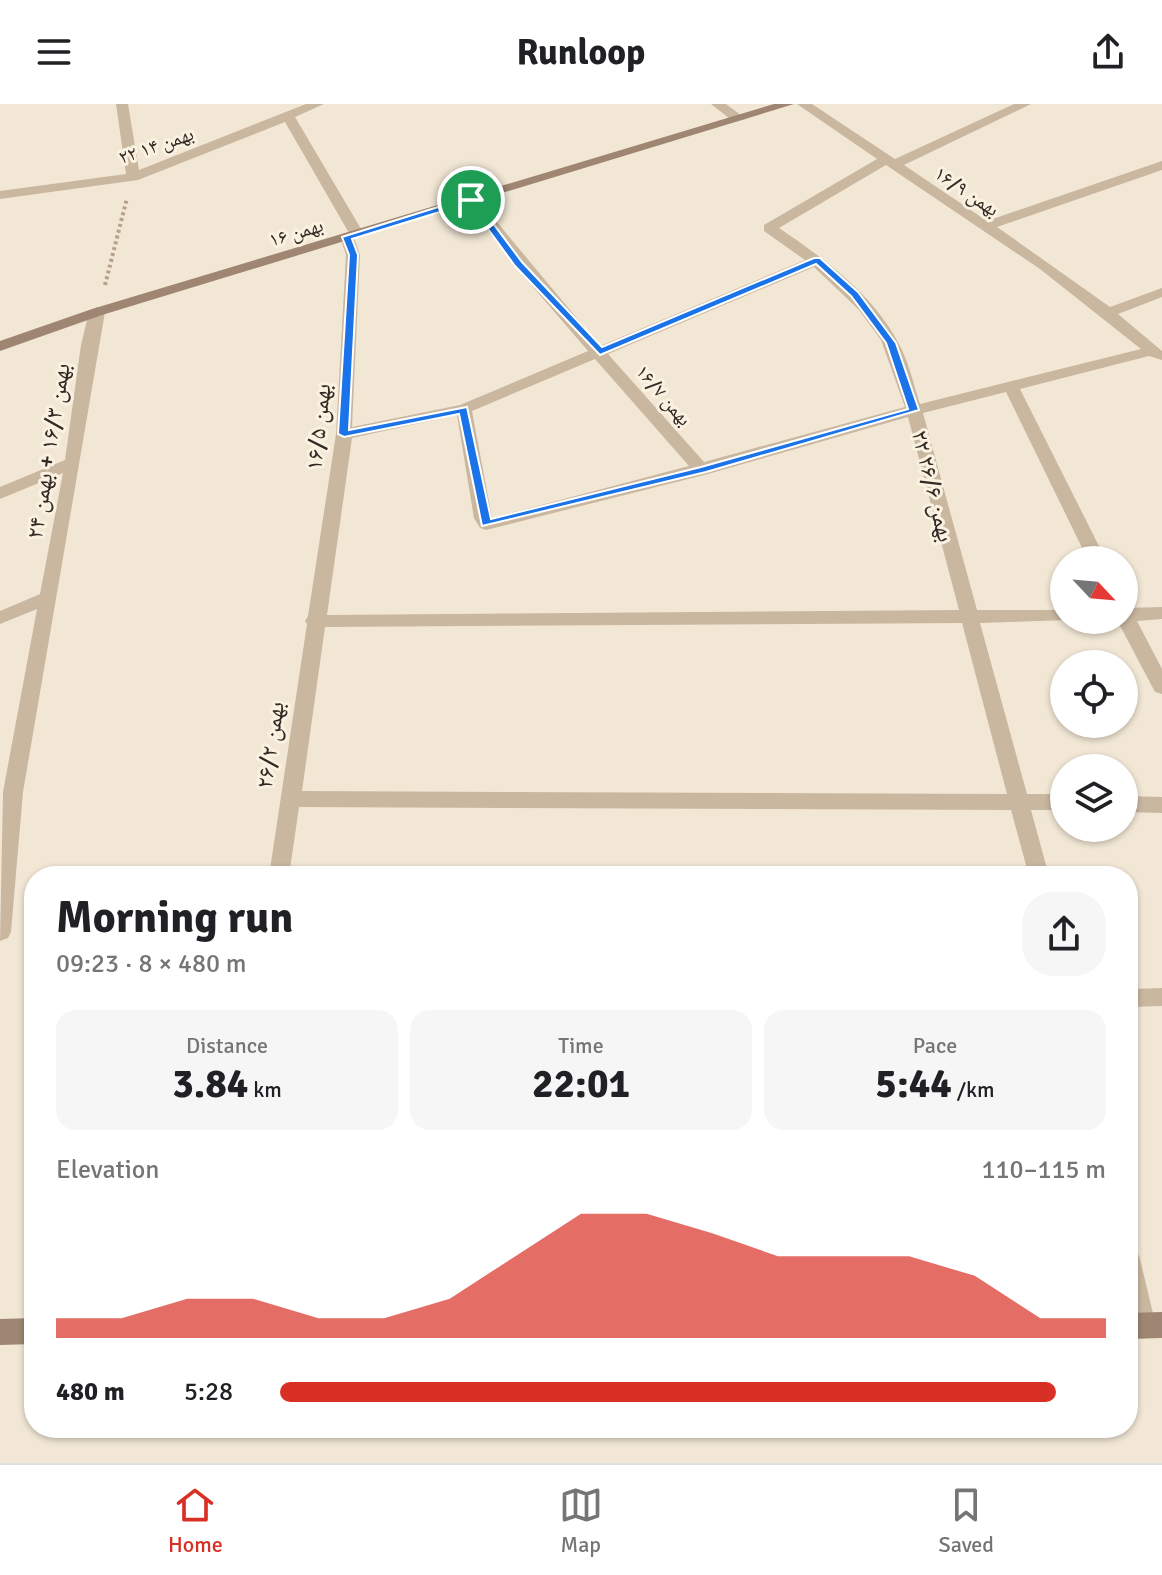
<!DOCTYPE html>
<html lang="en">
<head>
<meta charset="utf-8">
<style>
	body { margin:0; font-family:Signika,"Noto Naskh Arabic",sans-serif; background:#f6f6f6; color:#202124; height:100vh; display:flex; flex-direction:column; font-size:30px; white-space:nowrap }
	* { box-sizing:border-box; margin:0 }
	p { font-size:26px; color:#757577 }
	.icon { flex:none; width:44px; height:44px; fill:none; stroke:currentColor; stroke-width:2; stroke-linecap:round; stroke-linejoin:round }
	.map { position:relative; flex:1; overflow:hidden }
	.side { position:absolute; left:24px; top:762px; width:1114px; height:572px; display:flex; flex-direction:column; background:#fff; border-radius:32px; box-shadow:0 2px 6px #0004 }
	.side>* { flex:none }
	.needle { width:52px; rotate:116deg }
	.fabs { position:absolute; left:1050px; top:442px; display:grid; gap:16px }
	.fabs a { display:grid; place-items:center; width:88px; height:88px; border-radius:50%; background:#fff; box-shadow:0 2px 6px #0004; font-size:40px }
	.pin { position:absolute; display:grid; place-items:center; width:68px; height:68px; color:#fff; margin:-34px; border:4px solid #fff; border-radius:50%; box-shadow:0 2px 8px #0007 }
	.round { display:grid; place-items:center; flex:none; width:84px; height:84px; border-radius:32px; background:#f6f6f6 }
	.summary { display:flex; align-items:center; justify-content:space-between; height:136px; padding:0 32px }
	h1 { font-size:44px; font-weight:700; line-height:60px }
	.stats { display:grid; grid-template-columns:repeat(3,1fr); gap:12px; height:136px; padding:8px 32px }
	.stats div { display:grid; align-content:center; border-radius:20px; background:#f6f6f6; text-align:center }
	.stats b { font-size:40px; font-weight:700 }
	.stats small { font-size:22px; font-weight:400 }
	.stats p { font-size:22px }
	.chart { height:224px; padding:16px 32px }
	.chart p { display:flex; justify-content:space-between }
	.chart svg { width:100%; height:144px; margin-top:8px; fill:#d93025; opacity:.7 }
	ul { padding:0 32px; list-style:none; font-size:26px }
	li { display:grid; grid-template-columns:128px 96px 1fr; align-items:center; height:60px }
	li i { height:20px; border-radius:10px; background:#d93025 }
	header { display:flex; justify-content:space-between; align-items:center; height:104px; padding:0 32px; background:#fff; font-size:36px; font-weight:700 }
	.menu { display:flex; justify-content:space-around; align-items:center; height:112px; border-top:2px solid #e0e0e0; background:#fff; font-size:22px; color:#757577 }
	.menu a { display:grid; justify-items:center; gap:4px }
	.menu .current { color:#d93025 }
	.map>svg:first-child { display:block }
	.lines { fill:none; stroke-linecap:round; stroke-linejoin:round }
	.path { stroke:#b6a18b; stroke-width:4; stroke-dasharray:3 3; stroke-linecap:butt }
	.street { fill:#cab7a0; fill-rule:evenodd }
	.secondary { fill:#9e8672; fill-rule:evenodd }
	.route { fill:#1a73e8; stroke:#fff; stroke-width:2; fill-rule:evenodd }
	.labels { text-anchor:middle; stroke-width:6; stroke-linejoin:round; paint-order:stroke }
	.far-street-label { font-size:20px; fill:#342a24; stroke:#faf1e1 }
	.street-label { font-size:24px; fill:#342a24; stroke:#faf1e1 }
</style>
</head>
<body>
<header><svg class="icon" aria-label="menu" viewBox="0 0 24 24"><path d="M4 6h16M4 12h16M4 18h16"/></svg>Runloop<svg class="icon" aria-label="share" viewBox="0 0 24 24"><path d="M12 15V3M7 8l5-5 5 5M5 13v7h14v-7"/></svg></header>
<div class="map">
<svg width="1162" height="1359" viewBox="0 0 1162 1359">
	<rect width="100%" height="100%" fill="#f2e7d5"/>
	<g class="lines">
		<polyline class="path" points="105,181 127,94"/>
		<g class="street">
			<path d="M116 0H128L139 66 306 0H324L295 13 364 130 354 134 360 151 352 323 460 301 588 247 521 169 464 96 466 93H476L600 242 805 156 764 127V121L877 55 797 0H812L895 55 1014 0H1031L904 61 987 117 1162 57V66L997 123 1110 203 1162 184V193L1118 210 1162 247V256L1149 252 1020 285 1106 456H1088L1006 288 923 309 977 506H1064V516H1071L980 519 1027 690H1064V706H1031L1049 772H1029L1011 706 299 703 289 772H269L307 520 305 517 308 512 336 330 346 151 340 133 349 129 285 18 138 76 0 95V87L126 70ZM886 61 1040 165 1141 245 920 300C914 282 910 263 902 246 877 193 825 155 779 124ZM814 163 859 206 881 236 905 303 704 358 608 250ZM595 255 689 362 492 414 472 307ZM457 311 474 414 480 424 486 426 708 370 908 313 959 506 327 511 352 334ZM962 519 1007 690 302 687 325 523Z"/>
			<polygon points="711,0 726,0 746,15 734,18"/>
			<polygon points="97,203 105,208 23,688 11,828 8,834 0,837 3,688 37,505 0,520 0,507 40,490 63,369 0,395 0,383 65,356 81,241 89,208"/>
			<polygon points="1162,503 1162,515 1137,517 1162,565 1162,590 1155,588 1117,516 1124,516 1124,504"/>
			<polygon points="1124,692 1162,693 1162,709 1124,708"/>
			<polygon points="1162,884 1162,902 1128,903 1128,885"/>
			<polygon points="1128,1143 1137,1147 1140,1155 1156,1222 1152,1231 1143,1235 1134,1231 1128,1212"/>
		</g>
		<g class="secondary">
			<polygon points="774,0 794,0 102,211 0,247 0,237 92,205"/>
			<polygon points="1162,1208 1162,1234 1128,1235 1128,1209"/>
			<polygon points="34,1214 34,1240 0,1241 0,1215"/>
		</g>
	</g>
	<path class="route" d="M467 94H474L522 158 602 243 814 154H820L858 188 896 239 919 306 706 368 482 422 459 310 344 333 338 330 349 151 342 133ZM469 99 515 162 600 251 816 160 851 192 886 239 908 305 701 363 491 415 467 303 349 326 358 151 352 135Z"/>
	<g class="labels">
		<g class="far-street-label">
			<text transform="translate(156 41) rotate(-19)" y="7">۲۲ بهمن ۱۴</text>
			<text transform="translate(967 87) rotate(34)" y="7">بهمن ۱۶/۹</text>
			<text transform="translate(296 128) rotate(-17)" y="7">بهمن ۱۶</text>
			<text transform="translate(664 291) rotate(49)" y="7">بهمن ۱۶/۷</text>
		</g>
		<g class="street-label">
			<text transform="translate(318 323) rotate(-84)" y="8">بهمن ۱۶/۵</text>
			<text transform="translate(48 347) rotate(-81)" y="8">بهمن ۱۶/۳ + بهمن ۲۴</text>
			<text transform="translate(933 382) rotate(76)" y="8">۲۲ بهمن ۲۶/۶</text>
			<text transform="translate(270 641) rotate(-82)" y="8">بهمن ۲۶/۲</text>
		</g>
	</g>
</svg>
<div class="fabs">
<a><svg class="needle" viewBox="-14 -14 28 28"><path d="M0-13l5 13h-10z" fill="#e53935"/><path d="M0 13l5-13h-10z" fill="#757577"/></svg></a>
<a><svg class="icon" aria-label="locate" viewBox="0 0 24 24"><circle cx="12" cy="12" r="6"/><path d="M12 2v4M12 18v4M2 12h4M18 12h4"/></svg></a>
<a><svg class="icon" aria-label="layers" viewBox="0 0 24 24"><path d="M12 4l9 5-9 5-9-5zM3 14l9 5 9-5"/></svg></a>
</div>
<div class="pin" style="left:471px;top:96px;background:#1e9e55"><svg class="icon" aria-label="arrive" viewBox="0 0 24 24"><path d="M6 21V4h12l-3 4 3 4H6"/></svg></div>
<section class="side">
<div class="summary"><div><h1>Morning run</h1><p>09:23 · 8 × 480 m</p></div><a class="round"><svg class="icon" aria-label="share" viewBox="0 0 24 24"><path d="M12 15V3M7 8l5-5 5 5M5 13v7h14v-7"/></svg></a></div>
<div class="stats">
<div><p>Distance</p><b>3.84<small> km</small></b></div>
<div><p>Time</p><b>22:01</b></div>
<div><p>Pace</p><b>5:44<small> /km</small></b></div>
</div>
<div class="chart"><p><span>Elevation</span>110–115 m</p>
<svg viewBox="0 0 160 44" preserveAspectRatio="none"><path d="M0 44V38L10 38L20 32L30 32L40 38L50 38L60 32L70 19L80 6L90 6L100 12L110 19L120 19L130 19L140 25L150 38L160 38V44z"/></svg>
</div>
<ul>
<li><b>480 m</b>5:28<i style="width:94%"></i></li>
</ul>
</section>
</div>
<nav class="menu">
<a class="current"><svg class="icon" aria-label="home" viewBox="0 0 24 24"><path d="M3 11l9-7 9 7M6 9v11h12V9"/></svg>Home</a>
<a><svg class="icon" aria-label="map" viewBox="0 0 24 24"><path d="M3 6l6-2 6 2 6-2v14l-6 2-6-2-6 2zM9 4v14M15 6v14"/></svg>Map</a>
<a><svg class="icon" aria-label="saved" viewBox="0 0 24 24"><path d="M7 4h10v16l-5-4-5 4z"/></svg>Saved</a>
</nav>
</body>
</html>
